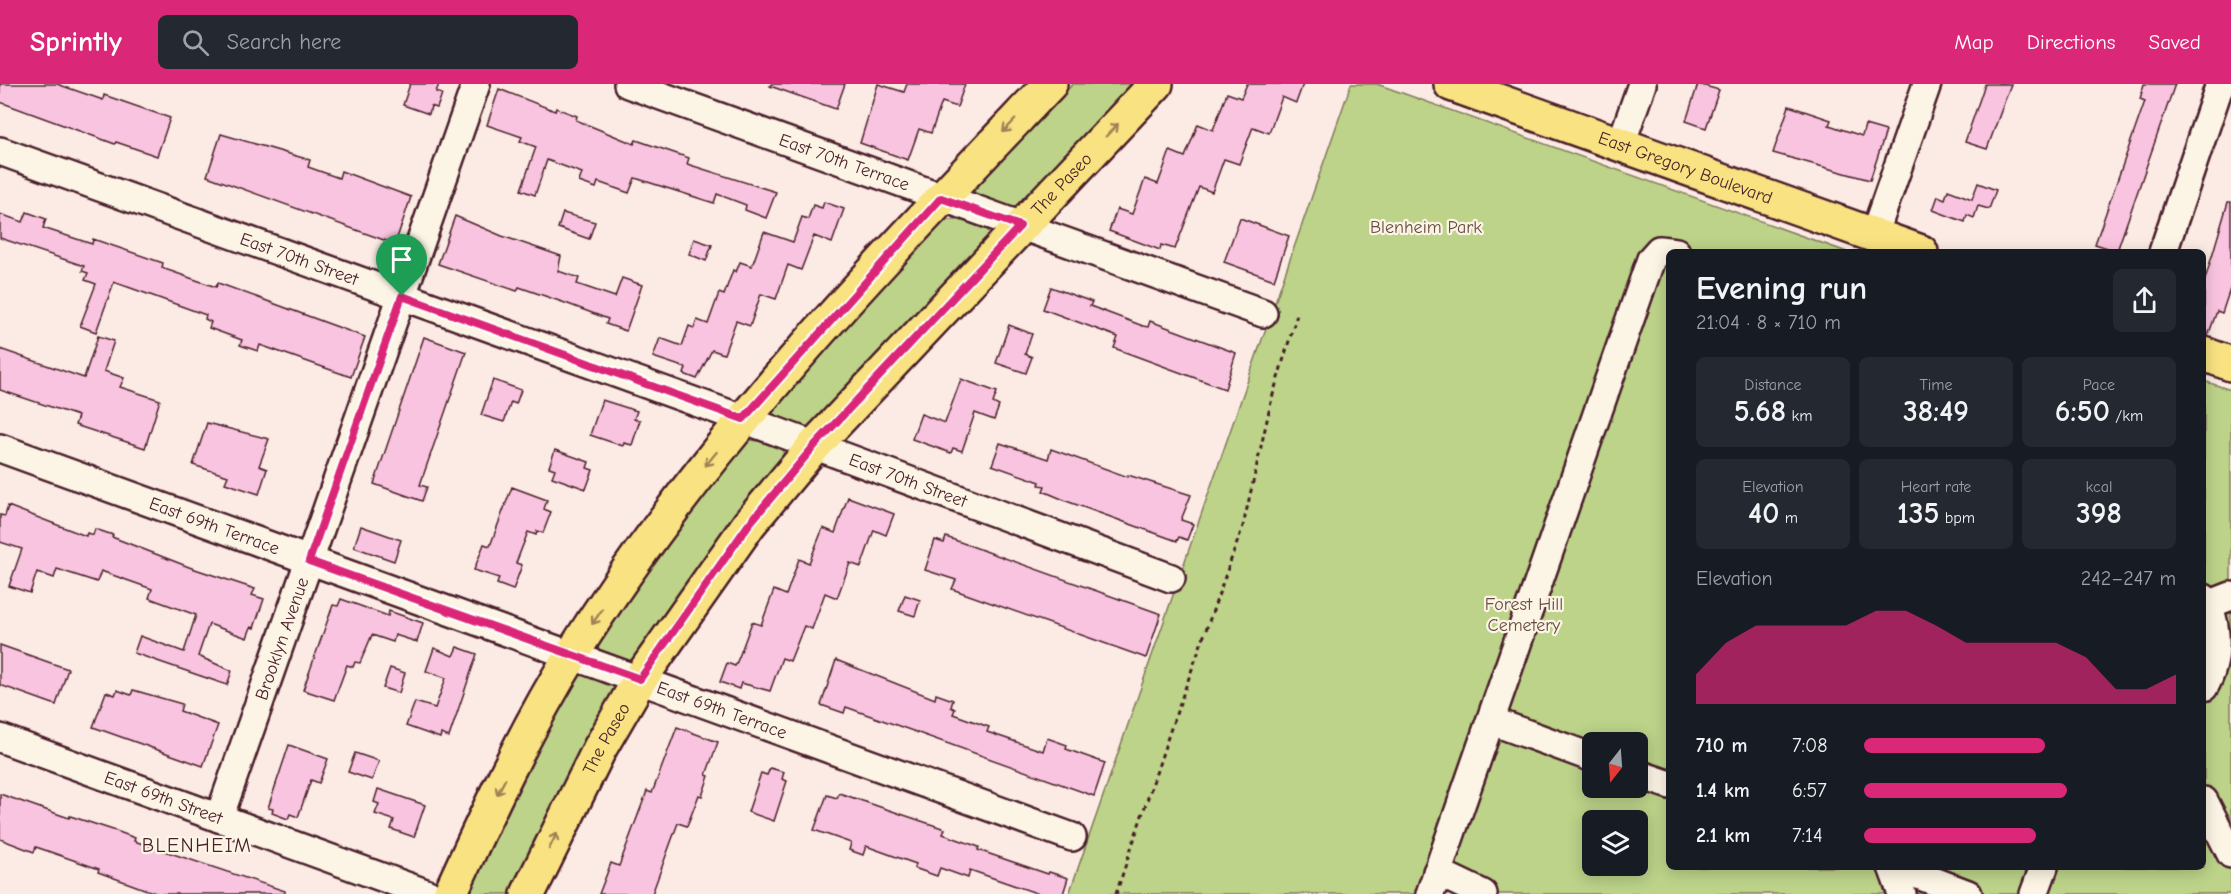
<!DOCTYPE html>
<html lang="en">
<head>
<meta charset="utf-8">
<style>
	body { margin:0; font-family:"Comic Neue",sans-serif; background:#242831; color:#f1f3f6; height:100vh; display:flex; flex-direction:column; font-size:22px; white-space:nowrap }
	* { box-sizing:border-box; margin:0 }
	p { font-size:20px; color:#9ea1a6 }
	.icon { flex:none; width:33px; height:33px; fill:none; stroke:currentColor; stroke-width:2; stroke-linecap:round; stroke-linejoin:round }
	.map { position:relative; flex:1; overflow:hidden }
	.panel { position:absolute; left:1666px; top:165px; width:540px; height:621px; display:flex; flex-direction:column; background:#171b24; border-radius:9px; box-shadow:0 3px 15px #0003 }
	.panel>* { flex:none }
	.needle { width:39px; rotate:197deg }
	.buttons { position:absolute; left:1582px; top:648px; display:grid; gap:12px }
	.buttons a { display:grid; place-items:center; width:66px; height:66px; border-radius:9px; background:#171b24; box-shadow:0 3px 15px #0003; font-size:30px }
	.pin { position:absolute; display:grid; place-items:center; width:51px; height:51px; color:#fff; margin:-62px -26px; border-radius:50% 50% 50% 0; rotate:-45deg; box-shadow:0 0 6px #0007 }
	.pin .icon { rotate:45deg }
	.round { display:grid; place-items:center; flex:none; width:63px; height:63px; border-radius:9px; background:#242831 }
	.overview { display:flex; align-items:center; justify-content:space-between; height:102px; padding:0 30px }
	h1 { font-size:33px; font-weight:600; line-height:45px }
	.stats { display:grid; grid-template-columns:repeat(3,1fr); gap:9px; height:102px; padding:6px 30px }
	.stats div { display:grid; align-content:center; border-radius:9px; background:#242831; text-align:center }
	.stats b { font-size:30px; font-weight:600 }
	.stats small { font-size:16px; font-weight:400 }
	.stats p { font-size:16px }
	.chart { height:168px; padding:12px 30px }
	.chart p { display:flex; justify-content:space-between }
	.chart svg { width:100%; height:108px; margin-top:6px; fill:#db2777; opacity:.7 }
	ul { padding:0 30px; list-style:none; font-size:20px }
	li { display:grid; grid-template-columns:96px 72px 1fr; align-items:center; height:45px }
	li i { height:15px; border-radius:8px; background:#db2777 }
	header { display:flex; align-items:center; gap:36px; box-sizing:border-box; height:84px; padding:0 30px; background:#db2777; color:#fff }
	header strong { font-size:28px }
	nav { display:flex; gap:33px; margin-inline-start:auto; font-size:21px }
	.search { width:420px; height:54px; background:#242831; display:flex; align-items:center; gap:15px; box-sizing:border-box; padding:0 21px; border-radius:9px; color:#9ea1a6; font-size:22px }
	.map>svg:first-child { display:block }
	.green { fill:#bcd389; stroke:#83795a; stroke-width:1.5; fill-rule:evenodd }
	.building { fill:#f9c4df; stroke:#4a1f2b; stroke-width:1.5 }
	.lines { fill:none; stroke-linecap:round; stroke-linejoin:round }
	.minor-casing { stroke:#4a1f2b; stroke-width:32 }
	.major-casing { stroke:#4a1f2b; stroke-width:38 }
	.path { stroke:#4a1f2b; stroke-width:3; stroke-dasharray:4.5 4.5; stroke-linecap:butt }
	.minor { stroke:#fcf5e5; stroke-width:27 }
	.major { stroke:#f8e281; stroke-width:33 }
	.oneway { stroke:#a18056 }
	.route-casing { stroke:#fff; stroke-width:12 }
	.route { stroke:#db2777; stroke-width:8 }
	.labels { text-anchor:middle; stroke-width:4.5; stroke-linejoin:round; paint-order:stroke }
	.street-label { font-size:18px; fill:#4a1f2b; stroke:#fcf5e5 }
	.park-label { font-size:18px; fill:#664c42; stroke:#fcf5e5 }
	.neighbourhood-label { font-size:20px; letter-spacing:1.5px; fill:#4a1f2b; stroke:#fcf5e5 }
</style>
</head>
<body>
<header>
<strong>Sprintly</strong>
<div class="search"><svg class="icon" aria-label="search" viewBox="0 0 24 24"><circle cx="10" cy="10" r="6"/><path d="M15 15l6 6"/></svg>Search here</div>
<nav><a>Map</a><a>Directions</a><a>Saved</a></nav>
</header>
<div class="map">
<svg width="2231" height="810" viewBox="0 0 2231 810">
	<rect width="100%" height="100%" fill="#fbebe4"/>
	<filter id="ink" filterUnits="userSpaceOnUse"><feTurbulence type="fractalNoise" baseFrequency=".0167" numOctaves="2"/><feDisplacementMap in="SourceGraphic" scale="12" xChannelSelector="R" yChannelSelector="G"/><feConvolveMatrix kernelMatrix="1 2 1 2 8 2 1 2 1" color-interpolation-filters="sRGB"/></filter>
	<g filter="url(#ink)">
		<g class="green">
			<polygon points="1073,0 1139,0 1017,125 1008,126 974,111 975,104 982,94"/>
			<path d="M1351 0H1377L1847 168H1670V783H2204V297L2231 306V810H1069ZM1593 658H1638V704H1593ZM1593 736H1638V782H1593Z"/>
			<polygon points="948,136 962,136 987,144 991,154 812,344 805,346 769,332 771,320 942,139"/>
			<path d="M746 356C759 356 773 360 783 367L784 374 638 573 630 577 602 569 597 562 598 554 660 459Z"/>
			<polygon points="586,590 613,599 618,605 512,810 466,810 510,711 577,591"/>
		</g>
		<g class="building">
			<polygon points="0,0 57,0 103,16 104,11 170,34 157,72 116,58 115,60 0,18"/>
			<polygon points="410,0 439,0 436,8 442,10 437,24 431,22 429,30 403,21"/>
			<polygon points="771,0 845,0 836,25 770,2"/>
			<polygon points="878,0 904,8 907,0 965,0 957,23 942,18 931,49 919,45 908,76 860,59"/>
			<polygon points="1247,0 1303,0 1296,19 1282,13 1269,49 1253,43 1239,80 1224,75 1212,108 1199,103 1175,165 1161,161 1160,166 1109,147 1117,125 1132,130 1145,95 1158,100 1170,67 1185,73 1198,40 1213,46 1227,9 1241,14"/>
			<polygon points="1698,0 1719,6 1706,44 1686,37"/>
			<polygon points="1985,0 2011,0 1987,65 1965,58"/>
			<polygon points="2144,0 2175,0 2117,167 2095,160 2145,17 2140,15"/>
			<polygon points="499,5 555,27 556,24 577,32 576,36 634,60 636,56 689,74 687,80 776,108 766,134 745,126 746,121 717,110 714,119 635,94 629,109 598,98 596,104 579,98 582,89 547,76 535,111 521,106 536,63 520,57 522,53 487,41"/>
			<polygon points="1789,22 1831,36 1829,41 1862,52 1865,41 1886,47 1870,96 1773,69"/>
			<polygon points="221,50 310,76 308,83 339,94 341,87 411,113 395,160 207,92"/>
			<polygon points="1978,99 1996,106 1989,125 1978,122 1974,134 1967,131 1965,138 1933,126 1938,112 1945,115 1948,106 1972,115"/>
			<polygon points="824,118 844,125 832,159 814,152 801,186 788,181 776,215 761,210 750,242 736,237 724,270 712,266 697,295 684,290 686,284 653,273 660,254 682,262 689,242 694,244 697,236 708,240 719,209 724,211 733,186 736,188 740,178 752,182 764,148 793,158 802,133 808,135 813,121 822,124"/>
			<polygon points="2228,118 2231,118 2231,202 2222,229 2217,227 2208,252 2204,252 2204,199"/>
			<polygon points="27,128 46,135 43,144 92,160 93,155 163,179 162,184 216,203 218,199 365,253 351,293 260,261 258,267 240,261 242,256 209,244 211,238 205,235 206,231 114,198 96,248 80,242 96,200 85,196 88,189 82,187 84,182 0,154 0,130 23,138"/>
			<polygon points="563,129 595,138 589,155 558,144"/>
			<polygon points="455,132 502,152 561,172 558,187 579,194 577,200 615,213 622,194 642,201 626,247 606,240 608,235 568,220 519,203 517,207 438,180"/>
			<polygon points="1240,134 1289,152 1274,196 1224,178"/>
			<polygon points="694,155 712,161 706,177 689,170"/>
			<polygon points="1051,203 1092,218 1090,222 1143,242 1148,243 1150,237 1236,269 1225,305 1114,264 1118,253 1043,225"/>
			<polygon points="1009,241 1032,250 1025,270 1032,273 1026,289 996,279"/>
			<polygon points="98,252 114,257 104,287 124,294 120,303 160,316 145,364 75,341 78,332 0,306 0,265 84,294"/>
			<polygon points="424,253 466,268 420,401 427,403 422,417 374,400"/>
			<polygon points="961,295 997,308 993,319 999,322 994,336 975,329 962,367 953,364 951,369 912,355 921,330 945,339"/>
			<polygon points="493,296 521,306 516,320 511,318 504,338 481,331"/>
			<polygon points="602,316 637,327 634,335 640,336 632,361 624,359 623,362 590,351"/>
			<polygon points="207,339 269,355 259,382 267,385 259,410 225,399 228,392 193,381"/>
			<polygon points="1000,359 1048,375 1051,365 1128,393 1128,391 1191,411 1181,436 1193,440 1187,456 1179,453 1177,457 1069,418 1043,407 1045,402 1039,401 1040,398 992,381"/>
			<polygon points="555,366 589,378 587,384 593,386 586,405 552,393 555,385 549,383"/>
			<polygon points="512,403 547,416 544,425 551,428 543,449 537,447 536,451 528,448 516,479 522,481 513,506 497,500 499,494 474,486 484,460 490,462"/>
			<polygon points="848,413 894,430 886,451 874,446 861,483 850,479 837,514 825,509 812,545 804,542 790,577 782,574 770,607 741,599 739,605 720,598 727,579 735,582 739,573 752,538 761,541 774,506 786,511 799,475 809,479 823,444 835,449"/>
			<polygon points="8,422 86,452 87,449 93,451 95,445 113,451 112,453 189,483 255,505 252,511 264,515 254,544 251,543 247,554 209,540 198,572 232,587 227,601 134,569 140,552 184,568 196,531 149,514 152,505 101,487 97,498 57,485 54,494 37,488 30,509 9,502 22,465 0,458 0,431 5,432"/>
			<polygon points="361,442 401,456 394,477 354,463"/>
			<polygon points="946,453 1161,530 1146,574 952,505 956,496 925,486 935,456 944,459"/>
			<polygon points="905,511 920,516 915,532 899,527"/>
			<polygon points="341,515 388,532 389,527 423,539 417,558 395,551 393,558 372,551 360,579 355,578 353,583 347,581 334,616 303,606 333,521 338,522"/>
			<polygon points="0,561 68,585 56,621 0,601"/>
			<polygon points="457,563 477,570 449,653 441,650 440,654 406,642 415,618 435,624 446,594 426,587 434,564 453,572"/>
			<polygon points="836,576 935,615 936,610 953,616 951,623 955,625 953,630 989,643 987,648 1043,667 1047,654 1067,661 1066,665 1105,679 1094,712 846,623 844,629 821,621"/>
			<polygon points="390,584 405,589 399,609 383,604"/>
			<polygon points="117,606 131,611 133,606 182,620 180,627 218,641 203,682 93,643 106,608 115,611"/>
			<polygon points="677,643 718,658 706,691 709,692 702,712 699,711 687,742 678,739 652,810 599,810 611,779 619,782 647,707 652,709"/>
			<polygon points="289,661 328,675 319,699 311,696 298,733 290,730 288,735 272,729 273,725 268,724"/>
			<polygon points="355,669 379,677 372,696 348,688"/>
			<polygon points="770,684 784,688 782,695 787,697 774,737 748,728 761,689 767,691"/>
			<polygon points="378,705 425,721 414,753 391,745 394,736 375,730 379,720 374,718"/>
			<polygon points="839,709 945,745 943,750 979,763 978,766 1048,790 1049,788 1068,794 1063,810 1039,810 970,786 968,794 940,784 937,792 914,784 916,780 866,762 863,771 849,766 851,759 814,746 827,711 837,714"/>
			<polygon points="0,710 69,734 70,732 116,747 135,754 134,757 285,807 285,810 158,810 98,788 99,785 36,763 34,768 0,755"/>
		</g>
		<g class="lines">
			<defs>
				<g id="minor">
					<path id="s1" d="M628 0 1263 229"/>
					<polyline points="1621,60 1642,0"/>
					<path id="s2" d="M0 67 743 335 1171 494"/>
					<polyline points="1874,151 1927,0"/>
					<polyline points="2163,168 2220,0"/>
					<path id="s3" d="M0 364 1072 753"/>
					<path d="M2204 514C2219 539 2219 578 2204 603"/>
					<polyline points="2208,521 2231,512"/>
					<polyline points="1492,637 1593,674"/>
					<path id="s4" d="M0 654 428 810"/>
					<polyline points="1638,690 1670,701"/>
					<polyline points="2204,717 2231,770"/>
					<path id="s5" d="M219 734 476 0"/>
					<polyline points="1892,783 1902,810"/>
					<polyline points="1897,783 1968,810"/>
					<polyline points="1437,788 1483,810"/>
					<polyline points="1430,810 1651,175 1659,166 1676,168"/>
					<polyline points="2034,810 2044,783"/>
				</g>
				<g id="major">
					<path id="s6" d="M1451 0 1921 168"/>
					<polyline points="2204,270 2231,280"/>
					<path d="M450 810C487 729 525 646 573 569 704 359 880 179 1050 0"/>
					<path id="s7" d="M528 810 600 664 640 595 749 440 815 361 1156 0"/>
				</g>
			</defs>
			<use href="#minor" class="minor-casing"/>
			<use href="#major" class="major-casing"/>
			<polyline class="path" points="1116,810 1170,647 1243,442 1272,314 1298,227"/>
			<use href="#minor" class="minor"/>
			<use href="#major" class="major"/>
		</g>
		<defs><path id="oneway-shaft" d="M-6 0H5M1.5-3L5.5 0L1.5 3" fill="none" stroke-width="1.6" stroke-linecap="round" stroke-linejoin="round" transform="scale(1.5)"/></defs>
		<g class="oneway">
			<use href="#oneway-shaft" transform="translate(1009 42) rotate(134)"/>
			<use href="#oneway-shaft" transform="translate(1112 46) rotate(-46)"/>
			<use href="#oneway-shaft" transform="translate(711 375) rotate(129)"/>
			<use href="#oneway-shaft" transform="translate(597 533) rotate(124)"/>
			<use href="#oneway-shaft" transform="translate(501 703) rotate(118)"/>
			<use href="#oneway-shaft" transform="translate(553 757) rotate(-64)"/>
		</g>
	</g>
	<g class="lines" filter="url(#ink)">
		<defs>
			<polygon id="route" points="941,114 1020,142 815,361 749,440 640,595 309,477 402,212 743,335"/>
		</defs>
		<use href="#route" class="route-casing"/>
		<use href="#route" class="route"/>
	</g>
	<g class="labels">
		<g class="street-label">
			<text dy="6" stroke="none"><textPath href="#s1" startOffset="230">East 70th Terrace</textPath></text>
			<text dy="6" stroke="none"><textPath href="#s6" startOffset="249">East Gregory Boulevard</textPath></text>
			<text dy="6" stroke="none"><textPath href="#s7" startOffset="894">The Paseo</textPath></text>
			<text dy="6" stroke="none"><textPath href="#s2" startOffset="318">East 70th Street</textPath></text>
			<text dy="6" stroke="none"><textPath href="#s2" startOffset="966">East 70th Street</textPath></text>
			<text dy="6" stroke="none"><textPath href="#s3" startOffset="228">East 69th Terrace</textPath></text>
			<text dy="6" stroke="none"><textPath href="#s5" startOffset="190">Brooklyn Avenue</textPath></text>
			<text dy="6" stroke="none"><textPath href="#s3" startOffset="768">East 69th Terrace</textPath></text>
			<text dy="6" stroke="none"><textPath href="#s7" startOffset="174">The Paseo</textPath></text>
			<text dy="6" stroke="none"><textPath href="#s4" startOffset="174">East 69th Street</textPath></text>
		</g>
		<g class="park-label">
			<text x="1426" y="149">Blenheim Park</text>
			<text x="1524" y="526">Forest Hill<tspan x="1524" dy="21">Cemetery</tspan></text>
		</g>
		<g class="neighbourhood-label">
			<text x="197" y="768">BLENHEIM</text>
		</g>
	</g>
</svg>
<div class="buttons">
<a><svg class="needle" viewBox="-14 -14 28 28"><path d="M0-13l5 13h-10z" fill="#e53935"/><path d="M0 13l5-13h-10z" fill="#9ea1a6"/></svg></a>
<a><svg class="icon" aria-label="layers" viewBox="0 0 24 24"><path d="M12 4l9 5-9 5-9-5zM3 14l9 5 9-5"/></svg></a>
</div>
<div class="pin" style="left:402px;top:212px;background:#1e9e55"><svg class="icon" aria-label="arrive" viewBox="0 0 24 24"><path d="M6 21V4h12l-3 4 3 4H6"/></svg></div>
<section class="panel">
<div class="overview"><div><h1>Evening run</h1><p>21:04 · 8 × 710 m</p></div><a class="round"><svg class="icon" aria-label="share" viewBox="0 0 24 24"><path d="M12 15V3M7 8l5-5 5 5M5 13v7h14v-7"/></svg></a></div>
<div class="stats">
<div><p>Distance</p><b>5.68<small> km</small></b></div>
<div><p>Time</p><b>38:49</b></div>
<div><p>Pace</p><b>6:50<small> /km</small></b></div>
</div>
<div class="stats">
<div><p>Elevation</p><b>40<small> m</small></b></div>
<div><p>Heart rate</p><b>135<small> bpm</small></b></div>
<div><p>kcal</p><b>398</b></div>
</div>
<div class="chart"><p><span>Elevation</span>242–247 m</p>
<svg viewBox="0 0 160 44" preserveAspectRatio="none"><path d="M0 44V32L10 19L20 12L30 12L40 12L50 12L60 6L70 6L80 12L90 19L100 19L110 19L120 19L130 25L140 38L150 38L160 32V44z"/></svg>
</div>
<ul>
<li><b>710 m</b>7:08<i style="width:58%"></i></li>
<li><b>1.4 km</b>6:57<i style="width:65%"></i></li>
<li><b>2.1 km</b>7:14<i style="width:55%"></i></li>
</ul>
</section>
</div>
</body>
</html>
